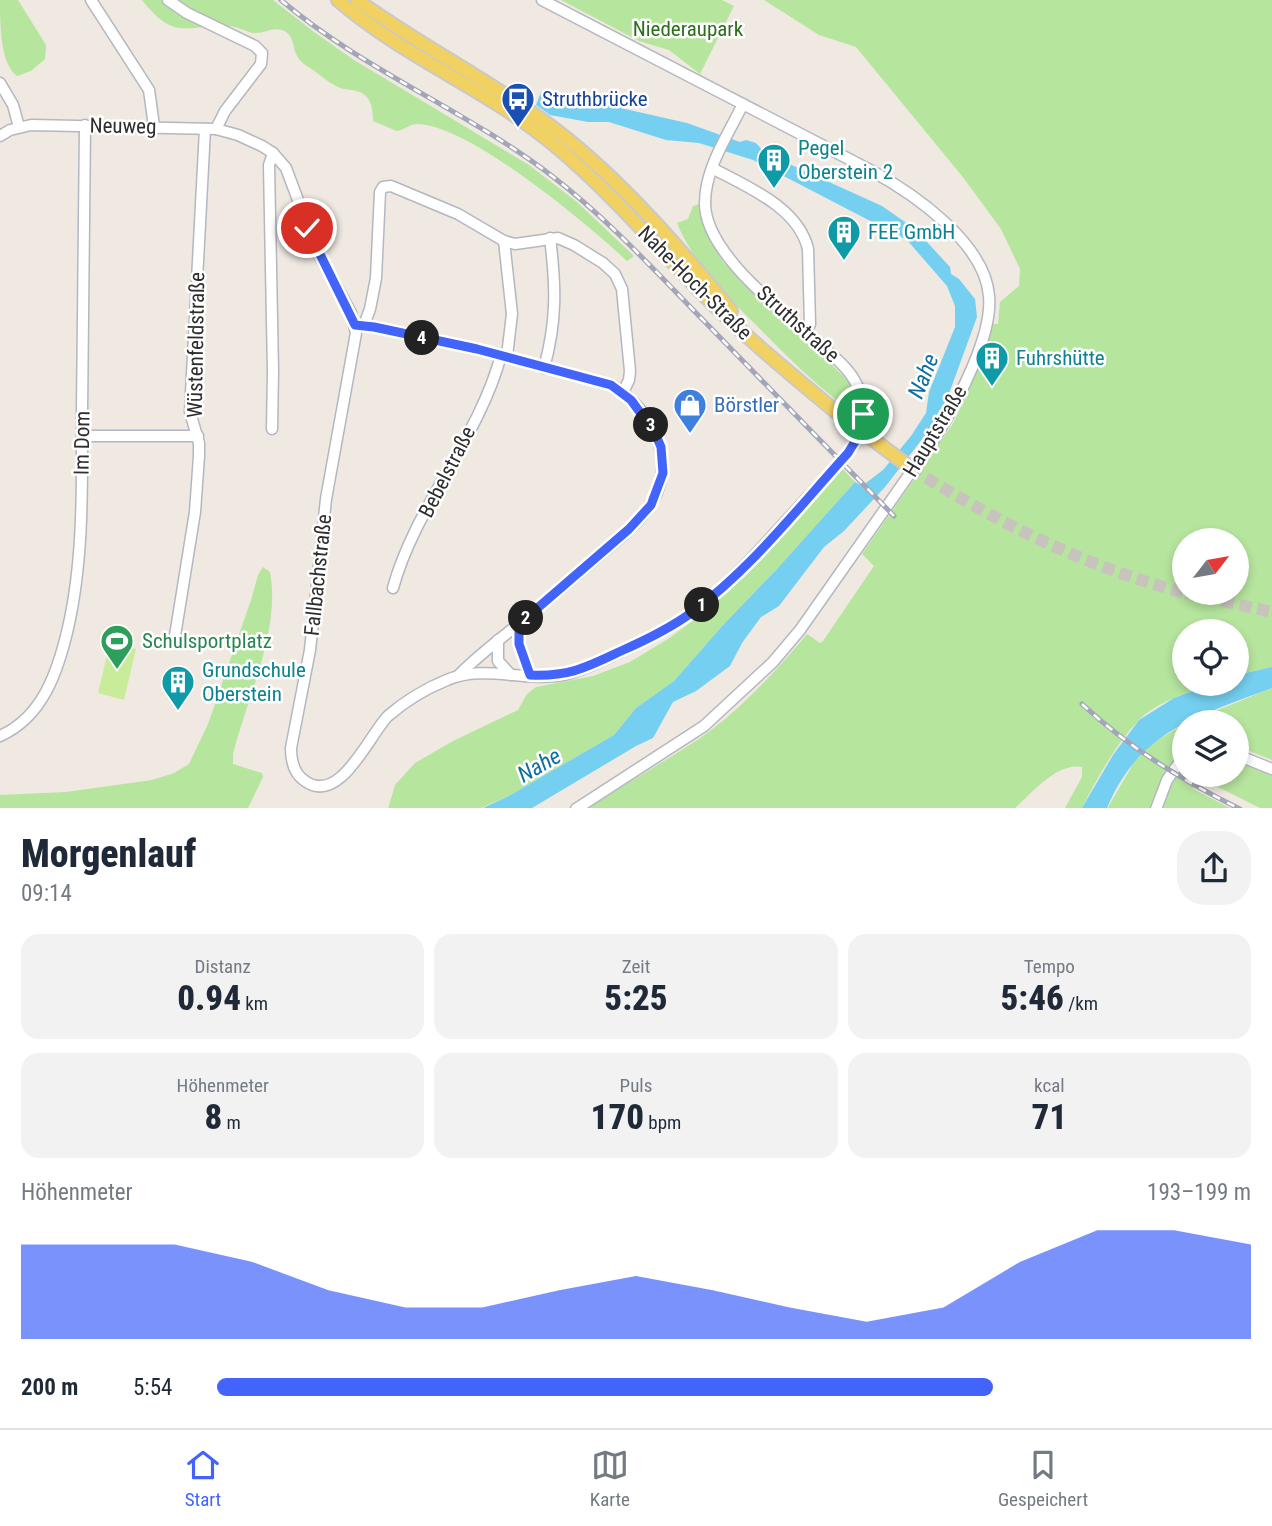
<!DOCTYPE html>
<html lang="de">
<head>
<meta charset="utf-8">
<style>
	body { margin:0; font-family:"Roboto Condensed",sans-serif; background:#f2f2f3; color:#1f2937; height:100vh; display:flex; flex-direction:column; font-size:26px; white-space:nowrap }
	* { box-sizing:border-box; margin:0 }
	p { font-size:23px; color:#747a83 }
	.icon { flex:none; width:38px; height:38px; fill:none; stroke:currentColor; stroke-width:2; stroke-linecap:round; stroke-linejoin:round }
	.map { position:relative; height:808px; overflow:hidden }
	.drawer { display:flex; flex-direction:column; background:#fff; flex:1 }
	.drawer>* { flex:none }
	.needle { width:46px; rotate:59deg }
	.tools { position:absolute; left:1172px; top:528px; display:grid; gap:14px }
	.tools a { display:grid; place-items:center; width:77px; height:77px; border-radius:50%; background:#fff; box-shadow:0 4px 10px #0003; font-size:35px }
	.pin { position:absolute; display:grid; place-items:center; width:60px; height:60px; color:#fff; margin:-30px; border:4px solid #fff; border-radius:50%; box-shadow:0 2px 7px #0007 }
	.km { position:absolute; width:35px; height:35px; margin:-18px; border-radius:50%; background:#222; color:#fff; font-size:19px; line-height:35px; text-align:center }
	.round { display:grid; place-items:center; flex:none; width:74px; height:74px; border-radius:28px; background:#f2f2f3 }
	.headline { display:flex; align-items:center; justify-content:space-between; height:119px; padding:0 21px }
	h1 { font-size:38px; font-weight:800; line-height:52px }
	.figures { display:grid; grid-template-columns:repeat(3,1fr); gap:10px; height:119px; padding:7px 21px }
	.figures div { display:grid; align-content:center; border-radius:18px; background:#f2f2f3; text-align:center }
	.figures b { font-size:35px; font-weight:800 }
	.figures small { font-size:19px; font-weight:400 }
	.figures p { font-size:19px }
	.chart { height:196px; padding:14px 21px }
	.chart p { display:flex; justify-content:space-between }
	.chart svg { width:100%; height:126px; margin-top:7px; fill:#4264fb; opacity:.7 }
	ul { padding:0 21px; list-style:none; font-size:23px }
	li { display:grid; grid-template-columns:112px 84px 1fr; align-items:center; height:52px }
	li i { height:18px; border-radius:9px; background:#4264fb }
	.tabs { display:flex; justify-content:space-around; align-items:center; height:98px; border-top:2px solid #e0e1e3; background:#fff; font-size:19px; color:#747a83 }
	.tabs a { display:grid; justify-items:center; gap:4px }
	.tabs .active { color:#4264fb }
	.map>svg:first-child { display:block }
	.green { fill:#b6e59e; fill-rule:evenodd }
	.pitch { fill:#c9ec9a }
	.water { fill:#75cff0 }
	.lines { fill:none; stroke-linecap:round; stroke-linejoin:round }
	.major-tunnel { stroke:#c8c4bd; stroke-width:12; stroke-dasharray:12 6; stroke-linecap:butt }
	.minor-casing { stroke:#b4b7c1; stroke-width:13 }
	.major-casing { stroke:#c9c9c9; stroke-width:16 }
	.minor { stroke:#fff; stroke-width:10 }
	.major { stroke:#f2d163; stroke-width:12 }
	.rail-casing { stroke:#a3a6b8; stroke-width:5 }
	.rail { stroke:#fff; stroke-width:2.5; stroke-dasharray:8; stroke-linecap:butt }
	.major-bridge-casing { stroke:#c9c9c9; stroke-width:16; stroke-linecap:butt }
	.major-bridge { stroke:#f2d163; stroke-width:12 }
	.route-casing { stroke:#fff; stroke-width:14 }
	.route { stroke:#4264fb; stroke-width:9 }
	.labels { text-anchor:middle; stroke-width:5; stroke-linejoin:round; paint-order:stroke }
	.park-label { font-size:21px; fill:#2c6e1b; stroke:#fff }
	.transit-label { font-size:21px; fill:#164399; stroke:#fff; text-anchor:start }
	.street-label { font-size:21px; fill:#2e2e2e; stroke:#fff }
	.culture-label { font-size:21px; fill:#0d838f; stroke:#fff; text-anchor:start }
	.shop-label { font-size:21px; fill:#366cbe; stroke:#fff; text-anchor:start }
	.leisure-label { font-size:21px; fill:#27864d; stroke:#fff; text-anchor:start }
	.water-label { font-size:23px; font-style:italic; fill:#0d6fa3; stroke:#fff }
</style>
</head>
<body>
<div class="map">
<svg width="1272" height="809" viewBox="0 0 1272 809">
	<rect width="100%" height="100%" fill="#efe9e1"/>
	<g class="green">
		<path d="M0 0H18L46 45 45 59 31 71 17 76C0 64 0 24 0 0Z"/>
		<path d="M142 0H273L314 32 354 60 529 165 577 202 634 256 627 261C587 224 470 125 417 124 410 124 404 130 397 131L373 121C373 108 371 94 356 91 351 89 345 90 340 88 331 84 321 76 313 70 307 66 301 63 297 56 293 49 294 37 286 32 275 25 265 34 254 33 245 32 238 26 228 26 185 25 174 41 142 0Z"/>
		<polygon points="561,0 722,0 734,6 700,74 669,50 639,41"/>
		<path d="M764 0H1272V667L1237 675V632H1185V684H1211C1187 693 1156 702 1138 721 1117 742 1095 782 1082 808H1065L1082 777V767C1057 762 1032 793 1015 808L588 809C625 783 665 762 703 736 739 711 779 668 807 634L820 643 823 641 874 566 862 554 952 425 969 391 993 324H998L1000 302 1019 286 1020 269 1001 229 962 176 856 47 819 35ZM1185 541H1237V593H1185Z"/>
		<path d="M700 204 710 241 724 263 773 306 852 385 856 405 852 412C818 387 789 359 760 329 728 297 694 265 677 223L688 219 693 206Z"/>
		<polygon points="840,466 855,482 777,569 724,624 674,681 636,708 614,735 507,797 481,808 388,809 395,785 415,763 453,741 518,710 527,694 536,687 593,676 630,662 671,637 707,610 736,582"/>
		<path d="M263 567 270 572C281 630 247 698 233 754V764L262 773 263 777 248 808H0V795L66 792 152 780 174 773 189 764 208 724 251 600 258 575Z"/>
		<polygon points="1272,688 1272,760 1237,746 1237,723 1186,723"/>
		<polygon points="1185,723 1185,775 1237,775 1237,762 1272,775 1272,808 1260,808 1200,778 1193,789 1230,808 1107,809 1133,764 1150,745"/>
	</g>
	<polygon class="pitch" points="110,643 136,649 124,700 98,693"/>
	<g class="water">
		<polygon points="541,92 592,99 625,109 687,123 740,142 746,140 756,143 765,153 882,206 915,229 950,267 951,274 959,279 975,299 977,317 947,399 930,429 885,487 844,531 824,547 779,606 761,617 742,643 730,666 696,691 673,702 653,738 636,746 532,808 481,809 507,797 614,735 636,708 674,681 724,624 777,569 855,482 862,486 883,470 911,436 926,413 929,392 955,327 955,306 947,286 907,240 753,160 699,143 666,140 609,122 588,122 550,115 536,105"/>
		<path d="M1272 667V688C1199 716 1140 729 1107 808H1082L1113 755 1139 720 1174 698 1211 684H1237V675Z"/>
	</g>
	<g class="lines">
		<g class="major-tunnel">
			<path d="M911 468C996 522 1086 567 1185 593"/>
			<polyline points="1187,593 1272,612"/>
		</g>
		<defs>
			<g id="minor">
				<polyline points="91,0 149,90 154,126"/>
				<polyline points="168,0 187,13 255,46 262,53 261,64 225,111 216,129"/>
				<path d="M542 0 872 171C914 194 985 243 989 296 993 336 957 402 937 435L800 630 773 662 704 726 576 809"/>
				<polyline points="0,83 13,105 19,127"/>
				<path d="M0 136 10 130 31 125 216 129 238 135 262 146 273 153 286 168 317 251 351 313 356 333 326 499 310 650 291 748C291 761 294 774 305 781 340 806 369 735 388 716 404 702 427 688 447 680 483 664 525 682 563 675 580 672 597 663 612 656 633 646 654 637 674 625 722 595 759 550 797 509 816 488 837 467 854 445 862 429 866 411 860 393 854 371 833 356 816 341 781 310 705 253 705 203 705 168 728 135 743 104"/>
				<path d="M712 168C747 187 798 207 808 249L810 324 806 332"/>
				<polyline points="504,241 512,314 507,356"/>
				<path d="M355 325 374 327 477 349 612 385C651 409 678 459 652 502 640 523 618 539 600 555 574 577 549 599 523 620 501 639 478 655 458 676"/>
				<polyline points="364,325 370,309 376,278 380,192 383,187 391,186 458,214 504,241 515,244 558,238 574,245 603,263 615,274 622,289 630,371 629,380 623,392"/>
				<path d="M544 368C557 321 556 286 550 238"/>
				<polyline points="272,429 273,371 269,165 273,153"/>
				<polyline points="82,436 198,436"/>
				<path d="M393 588C415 507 480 436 501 355"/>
				<polyline points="519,624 519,644 530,675"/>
				<polyline points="498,640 498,661 511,675"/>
				<polyline points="174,642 195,512 199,456 199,443 190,412 205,129"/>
				<path d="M0 736C43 717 58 671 68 628 84 558 82 483 82 411 83 316 84 220 85 125"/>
				<polyline points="1237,755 1272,769"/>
				<polyline points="1156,809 1167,780 1185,755"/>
			</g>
			<g id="major">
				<path d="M338 0C405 58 490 90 558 148 609 191 654 243 700 291 742 334 789 373 835 411"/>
				<path d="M357 0C420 46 491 81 553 128 620 179 678 246 731 311"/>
			</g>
		</defs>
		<use href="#minor" class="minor-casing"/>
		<use href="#major" class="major-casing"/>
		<use href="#minor" class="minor"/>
		<use href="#major" class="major"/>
		<defs>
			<g id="rail">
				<path d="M281 0C363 70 466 110 552 176 608 219 656 272 705 322 768 387 831 451 894 516"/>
				<path d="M1082 704C1128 747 1183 781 1240 809"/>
			</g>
		</defs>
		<use href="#rail" class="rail-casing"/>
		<use href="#rail" class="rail"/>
		<defs>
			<polyline id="major-bridge" points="835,411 911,468"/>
		</defs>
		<use href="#major-bridge" class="major-bridge-casing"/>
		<use href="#major-bridge" class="major-bridge"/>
	</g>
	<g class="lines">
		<defs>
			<path id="route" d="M307 228 355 325 374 327 477 349 611 385 631 400 655 433 661 447 663 473 651 505 629 529 519 624V644L530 675C569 677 587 667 621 651 646 640 669 629 691 613 751 569 798 508 848 453L859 435 863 414"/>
		</defs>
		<use href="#route" class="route-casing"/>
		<use href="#route" class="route"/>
	</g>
	<defs>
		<symbol id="bus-pin" viewBox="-11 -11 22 30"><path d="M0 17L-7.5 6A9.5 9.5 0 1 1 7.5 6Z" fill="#1a4fb4" stroke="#fff"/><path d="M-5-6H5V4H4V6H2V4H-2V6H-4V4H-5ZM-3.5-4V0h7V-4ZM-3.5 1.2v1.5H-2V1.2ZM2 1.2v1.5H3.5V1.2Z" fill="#fff"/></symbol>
		<symbol id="building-pin" viewBox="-11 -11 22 30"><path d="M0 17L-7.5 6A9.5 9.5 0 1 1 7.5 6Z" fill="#0f9aa8" stroke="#fff"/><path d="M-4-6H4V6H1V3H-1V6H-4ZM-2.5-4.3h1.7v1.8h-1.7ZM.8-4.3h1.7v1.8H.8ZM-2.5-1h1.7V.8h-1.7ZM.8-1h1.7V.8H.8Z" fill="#fff"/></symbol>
		<symbol id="shop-pin" viewBox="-11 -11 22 30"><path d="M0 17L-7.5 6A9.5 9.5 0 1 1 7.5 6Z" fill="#3f7fe0" stroke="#fff"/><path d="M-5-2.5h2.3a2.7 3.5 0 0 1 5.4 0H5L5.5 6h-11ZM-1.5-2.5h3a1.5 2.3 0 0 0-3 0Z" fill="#fff"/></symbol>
		<symbol id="stadium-pin" viewBox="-11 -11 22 30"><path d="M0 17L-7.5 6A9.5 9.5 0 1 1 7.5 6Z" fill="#2e9e5b" stroke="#fff"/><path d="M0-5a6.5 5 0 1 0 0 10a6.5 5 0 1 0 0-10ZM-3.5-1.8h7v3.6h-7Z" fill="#fff"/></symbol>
	</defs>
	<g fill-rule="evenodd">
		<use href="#bus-pin" x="499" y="80" width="38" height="52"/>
		<use href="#building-pin" x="755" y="141" width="38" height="52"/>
		<use href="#building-pin" x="825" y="213" width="38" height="52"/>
		<use href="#building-pin" x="973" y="339" width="38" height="52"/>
		<use href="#shop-pin" x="671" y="386" width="38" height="52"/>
		<use href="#stadium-pin" x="98" y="622" width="38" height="52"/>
		<use href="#building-pin" x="159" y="663" width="38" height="52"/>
	</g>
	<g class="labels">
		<g class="park-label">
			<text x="688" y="36">Niederaupark</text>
		</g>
		<g class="transit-label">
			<text x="542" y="106">Struthbrücke</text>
		</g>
		<g class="street-label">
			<text transform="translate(123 126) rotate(1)" y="7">Neuweg</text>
			<text transform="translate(695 283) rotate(45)" y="7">Nahe-Hoch-Straße</text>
			<text transform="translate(798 324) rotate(42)" y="7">Struthstraße</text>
			<text transform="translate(196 345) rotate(-89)" y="7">Wüstenfeldstraße</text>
			<text transform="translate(935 431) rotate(-59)" y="7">Hauptstraße</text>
			<text transform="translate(82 443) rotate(-89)" y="7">Im Dom</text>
			<text transform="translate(447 472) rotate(-63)" y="7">Bebelstraße</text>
			<text transform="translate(318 575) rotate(-84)" y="7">Fallbachstraße</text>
		</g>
		<g class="culture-label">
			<text x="798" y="155">Pegel<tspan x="798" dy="24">Oberstein 2</tspan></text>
			<text x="868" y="239">FEE GmbH</text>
			<text x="1016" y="365">Fuhrshütte</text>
			<text x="202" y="677">Grundschule<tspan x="202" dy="24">Oberstein</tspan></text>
		</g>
		<g class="shop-label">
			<text x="714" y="412">Börstler</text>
		</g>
		<g class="leisure-label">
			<text x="142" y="648">Schulsportplatz</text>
		</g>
		<g class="water-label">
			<text transform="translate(923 376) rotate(-68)" y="8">Nahe</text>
			<text transform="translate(539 765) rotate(-30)" y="8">Nahe</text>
		</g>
	</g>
</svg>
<div class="tools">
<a><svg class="needle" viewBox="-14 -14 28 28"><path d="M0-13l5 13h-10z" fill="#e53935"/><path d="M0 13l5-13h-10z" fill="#747a83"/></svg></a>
<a><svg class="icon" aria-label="locate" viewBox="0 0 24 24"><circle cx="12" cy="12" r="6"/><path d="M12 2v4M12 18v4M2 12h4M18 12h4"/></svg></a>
<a><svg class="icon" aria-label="layers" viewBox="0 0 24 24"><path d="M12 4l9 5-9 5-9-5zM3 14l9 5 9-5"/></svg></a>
</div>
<div class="pin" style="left:863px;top:414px;background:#1e9e55"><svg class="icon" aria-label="arrive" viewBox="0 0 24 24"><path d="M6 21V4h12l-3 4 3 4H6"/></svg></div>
<div class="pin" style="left:307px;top:228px;background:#d93025"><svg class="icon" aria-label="check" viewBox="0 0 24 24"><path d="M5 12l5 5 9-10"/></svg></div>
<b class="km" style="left:702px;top:605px">1</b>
<b class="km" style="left:526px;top:618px">2</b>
<b class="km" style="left:651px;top:425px">3</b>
<b class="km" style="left:422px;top:338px">4</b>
</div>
<section class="drawer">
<div class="headline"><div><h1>Morgenlauf</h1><p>09:14</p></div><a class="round"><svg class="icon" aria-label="share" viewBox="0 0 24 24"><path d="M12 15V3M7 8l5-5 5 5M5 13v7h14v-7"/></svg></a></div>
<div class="figures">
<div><p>Distanz</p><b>0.94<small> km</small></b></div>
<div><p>Zeit</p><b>5:25</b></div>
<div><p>Tempo</p><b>5:46<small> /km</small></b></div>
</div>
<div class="figures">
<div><p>Höhenmeter</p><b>8<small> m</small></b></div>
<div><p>Puls</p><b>170<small> bpm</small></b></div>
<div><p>kcal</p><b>71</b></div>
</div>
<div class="chart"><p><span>Höhenmeter</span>193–199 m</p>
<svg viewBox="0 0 160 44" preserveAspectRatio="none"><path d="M0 44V11L10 11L20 11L30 17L40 27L50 33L60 33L70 27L80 22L90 27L100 33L110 38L120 33L130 17L140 6L150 6L160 11V44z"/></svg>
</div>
<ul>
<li><b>200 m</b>5:54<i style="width:75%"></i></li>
</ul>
</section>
<nav class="tabs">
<a class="active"><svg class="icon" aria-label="home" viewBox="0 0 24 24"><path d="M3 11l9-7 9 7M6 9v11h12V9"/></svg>Start</a>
<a><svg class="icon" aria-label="map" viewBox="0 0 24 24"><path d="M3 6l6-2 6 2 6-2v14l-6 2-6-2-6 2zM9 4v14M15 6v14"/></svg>Karte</a>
<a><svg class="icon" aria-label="saved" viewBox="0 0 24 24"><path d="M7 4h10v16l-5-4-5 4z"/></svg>Gespeichert</a>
</nav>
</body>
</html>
